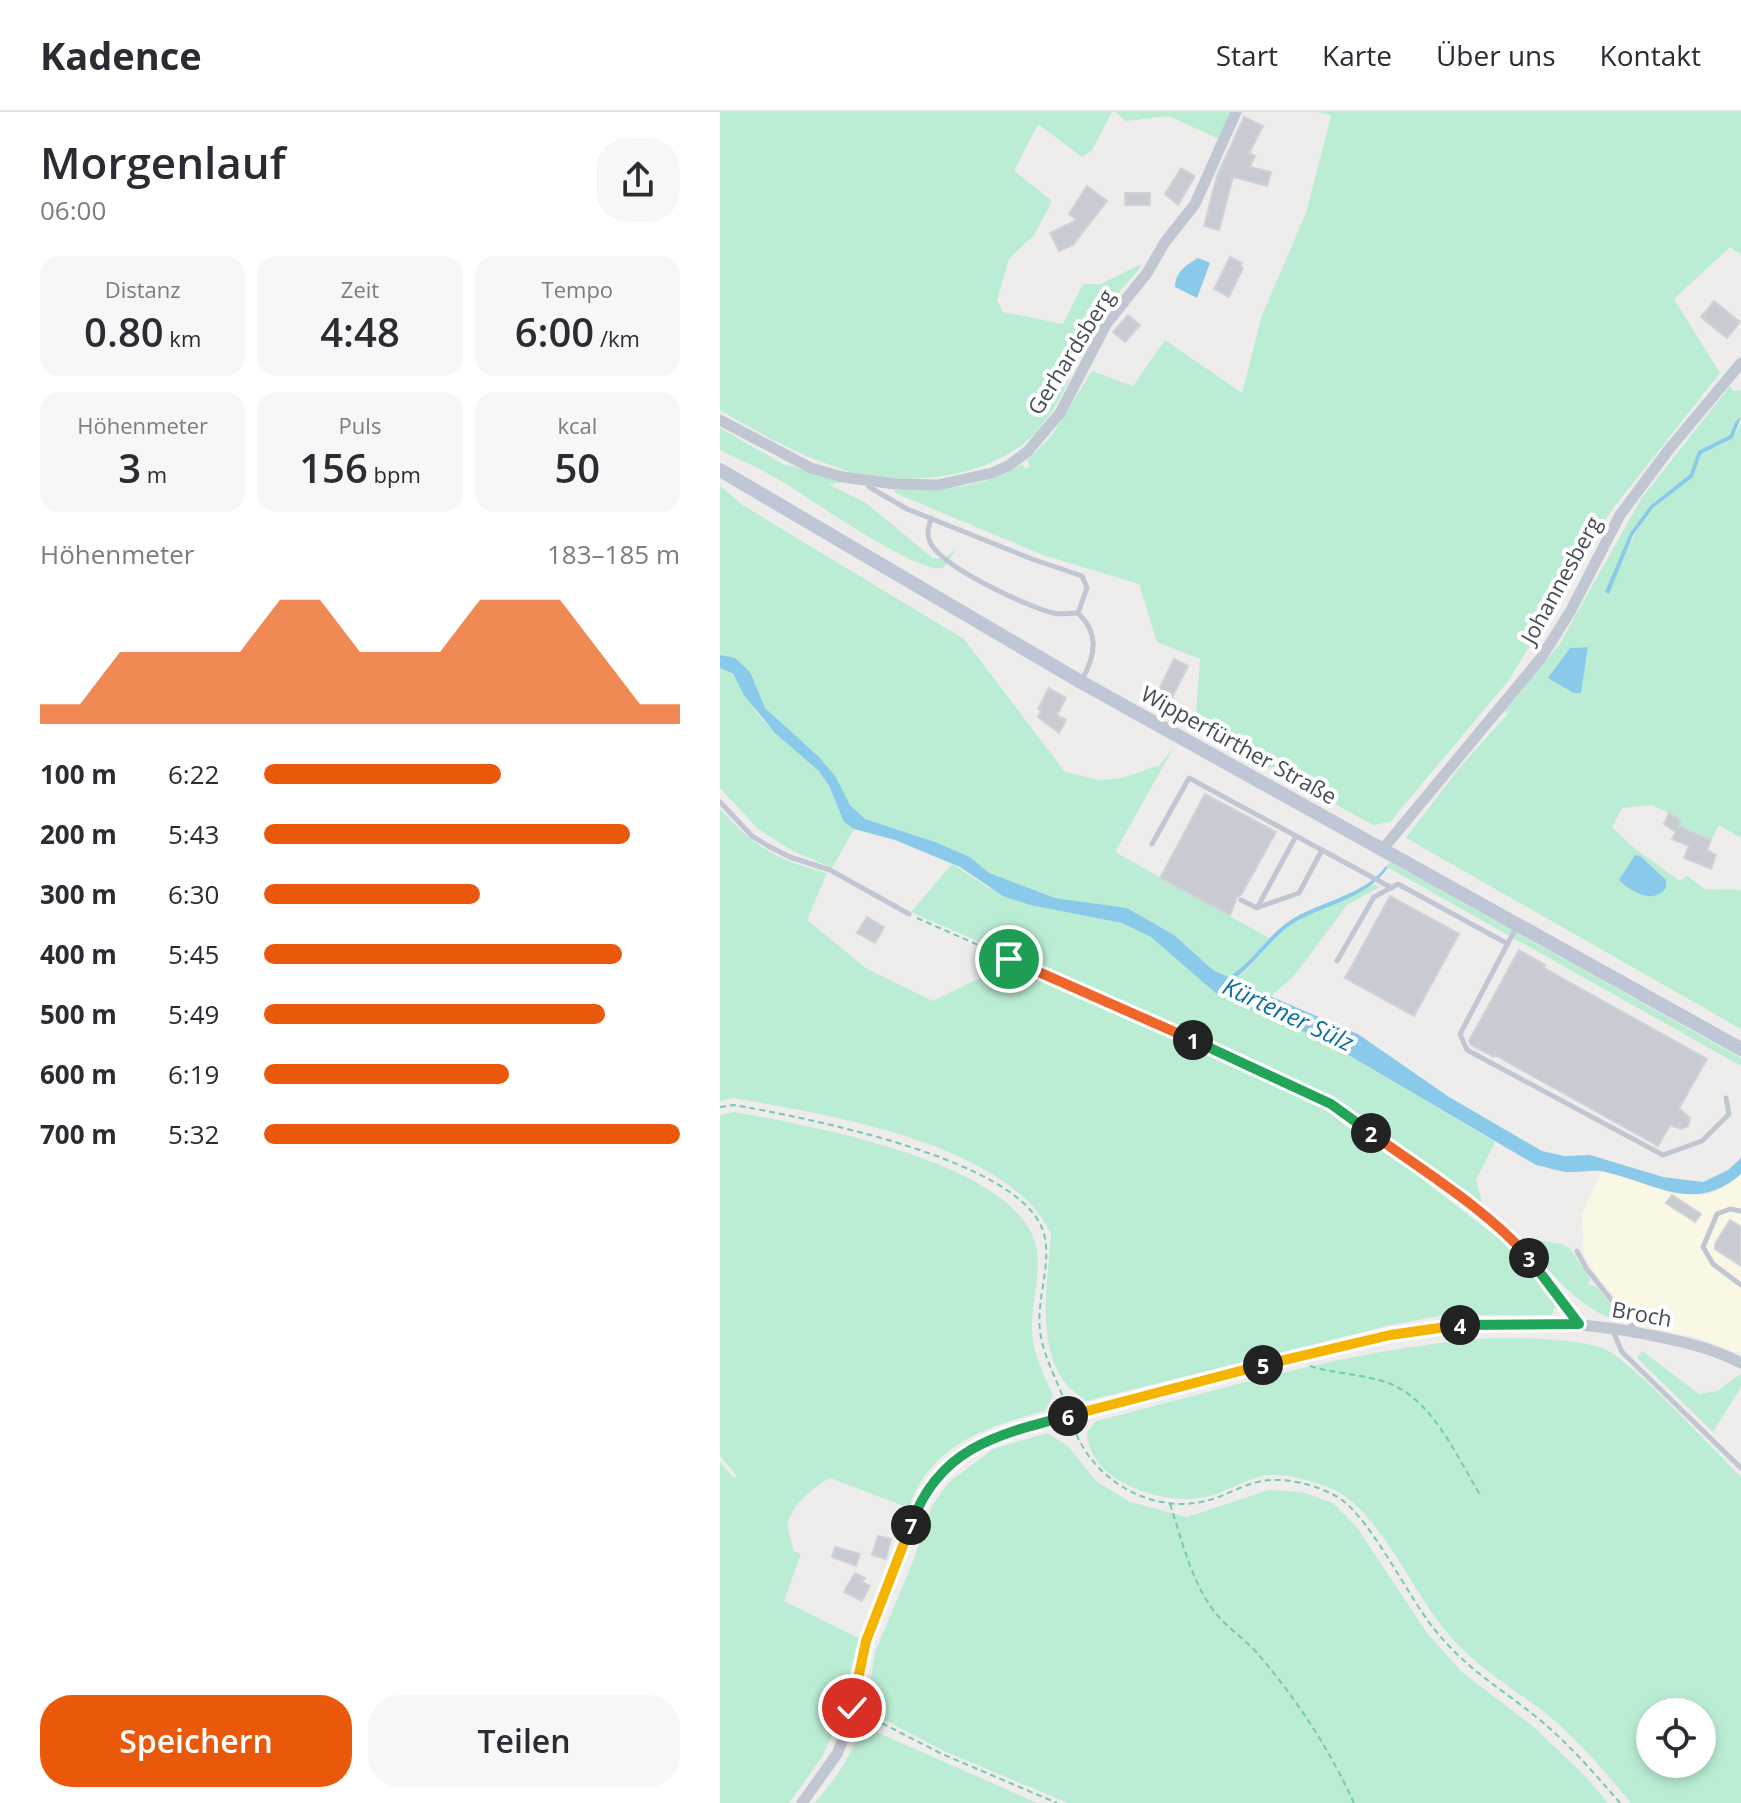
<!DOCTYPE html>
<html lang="de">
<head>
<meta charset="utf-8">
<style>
	body { margin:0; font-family:"Open Sans",sans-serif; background:#f7f7f7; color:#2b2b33; height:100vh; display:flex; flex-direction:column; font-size:30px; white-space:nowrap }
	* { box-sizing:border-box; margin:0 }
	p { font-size:26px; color:#7c7c81 }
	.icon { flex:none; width:44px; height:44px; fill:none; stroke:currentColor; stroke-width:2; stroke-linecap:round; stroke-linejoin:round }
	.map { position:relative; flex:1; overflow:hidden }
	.side { display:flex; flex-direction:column; background:#fff; width:720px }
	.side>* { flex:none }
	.tools { position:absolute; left:916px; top:1586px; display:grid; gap:16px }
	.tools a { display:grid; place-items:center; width:80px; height:80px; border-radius:50%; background:#fff; box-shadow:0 4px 12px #0003; font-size:40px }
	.pin { position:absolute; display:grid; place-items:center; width:68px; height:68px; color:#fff; margin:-34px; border:4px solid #fff; border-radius:50%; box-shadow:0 2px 8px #0007 }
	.km { position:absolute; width:40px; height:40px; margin:-20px; border-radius:50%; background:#222; color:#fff; font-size:22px; line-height:40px; text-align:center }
	.round { display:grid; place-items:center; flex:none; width:84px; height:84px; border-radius:32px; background:#f7f7f7 }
	.overview { display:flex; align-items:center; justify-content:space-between; height:136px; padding:0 40px }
	h1 { font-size:44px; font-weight:600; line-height:60px }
	.figures { display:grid; grid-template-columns:repeat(3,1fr); gap:12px; height:136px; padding:8px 40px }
	.figures div { display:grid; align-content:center; border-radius:20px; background:#f7f7f7; text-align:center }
	.figures b { font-size:40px; font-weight:600 }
	.figures small { font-size:22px; font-weight:400 }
	.figures p { font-size:22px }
	.chart { height:224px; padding:16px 40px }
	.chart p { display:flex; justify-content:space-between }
	.chart svg { width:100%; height:144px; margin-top:8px; fill:#ea580c; opacity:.7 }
	.button { display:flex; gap:16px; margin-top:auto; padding:16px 40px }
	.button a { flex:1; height:92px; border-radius:32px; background:#ea580c; color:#fff; font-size:32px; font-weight:600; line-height:92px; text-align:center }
	.button a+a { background:#f7f7f7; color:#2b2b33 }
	ul { padding:0 40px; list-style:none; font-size:26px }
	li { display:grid; grid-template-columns:128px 96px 1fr; align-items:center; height:60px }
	li i { height:20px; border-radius:10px; background:#ea580c }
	header { display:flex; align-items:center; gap:48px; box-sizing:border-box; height:112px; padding:0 40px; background:#fff; border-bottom:2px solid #e1e1e2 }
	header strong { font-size:38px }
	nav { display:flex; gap:44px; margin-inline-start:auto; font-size:28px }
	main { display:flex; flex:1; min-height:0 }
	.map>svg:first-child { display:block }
	.commercial { fill:#fbf7e5 }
	.green { fill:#bbedd4; fill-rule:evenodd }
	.water { fill:#89c9e9 }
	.building { fill:#c9cbd2; stroke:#d1d2d8; stroke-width:2 }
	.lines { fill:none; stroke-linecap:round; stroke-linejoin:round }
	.path { stroke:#74caaa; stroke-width:2; stroke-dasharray:6 4; stroke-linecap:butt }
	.service { stroke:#c0c7d2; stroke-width:5 }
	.minor { stroke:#c0c7d2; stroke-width:11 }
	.secondary { stroke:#bfc7d6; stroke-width:14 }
	.split-1-casing { stroke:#fff; stroke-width:16 }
	.split-2-casing { stroke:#fff; stroke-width:16 }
	.split-3-casing { stroke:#fff; stroke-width:16 }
	.split-4-casing { stroke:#fff; stroke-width:16 }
	.split-5-casing { stroke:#fff; stroke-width:16 }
	.split-6-casing { stroke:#fff; stroke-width:16 }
	.split-7-casing { stroke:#fff; stroke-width:16 }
	.split-8-casing { stroke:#fff; stroke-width:16 }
	.split-1 { stroke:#f0652b; stroke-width:10 }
	.split-2 { stroke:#22a559; stroke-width:10 }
	.split-3 { stroke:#f0652b; stroke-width:10 }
	.split-4 { stroke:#22a559; stroke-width:10 }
	.split-5 { stroke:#f5b400; stroke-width:10 }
	.split-6 { stroke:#f5b400; stroke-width:10 }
	.split-7 { stroke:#22a559; stroke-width:10 }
	.split-8 { stroke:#f5b400; stroke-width:10 }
	.labels { text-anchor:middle; stroke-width:8; stroke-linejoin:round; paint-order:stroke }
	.street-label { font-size:22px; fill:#454d59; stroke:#fff }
	.water-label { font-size:24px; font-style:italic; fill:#0f71a2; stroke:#fff }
</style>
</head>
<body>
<header>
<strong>Kadence</strong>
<nav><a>Start</a><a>Karte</a><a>Über uns</a><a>Kontakt</a></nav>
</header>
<main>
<section class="side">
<div class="overview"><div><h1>Morgenlauf</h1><p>06:00</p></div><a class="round"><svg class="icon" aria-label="share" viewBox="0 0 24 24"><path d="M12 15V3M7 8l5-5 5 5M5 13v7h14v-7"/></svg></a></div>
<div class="figures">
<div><p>Distanz</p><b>0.80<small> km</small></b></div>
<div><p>Zeit</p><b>4:48</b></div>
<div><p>Tempo</p><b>6:00<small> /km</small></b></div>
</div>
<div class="figures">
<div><p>Höhenmeter</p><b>3<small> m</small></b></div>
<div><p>Puls</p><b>156<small> bpm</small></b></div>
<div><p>kcal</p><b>50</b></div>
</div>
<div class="chart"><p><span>Höhenmeter</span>183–185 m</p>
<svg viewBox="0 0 160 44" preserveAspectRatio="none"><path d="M0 44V38L10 38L20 22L30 22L40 22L50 22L60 6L70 6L80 22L90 22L100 22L110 6L120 6L130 6L140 22L150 38L160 38V44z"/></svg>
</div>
<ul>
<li><b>100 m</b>6:22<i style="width:57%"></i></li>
<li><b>200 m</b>5:43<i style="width:88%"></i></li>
<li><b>300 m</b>6:30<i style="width:52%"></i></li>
<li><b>400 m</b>5:45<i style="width:86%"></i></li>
<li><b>500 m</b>5:49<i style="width:82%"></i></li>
<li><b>600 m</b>6:19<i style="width:59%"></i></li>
<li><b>700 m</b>5:32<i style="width:100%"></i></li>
</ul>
<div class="button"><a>Speichern</a><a>Teilen</a></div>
</section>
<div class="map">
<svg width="1021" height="1691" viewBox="0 0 1021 1691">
	<rect width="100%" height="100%" fill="#efedec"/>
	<polygon class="commercial" points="882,1058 955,1082 988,1083 1008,1073 1021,1062 1021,1242 975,1225 919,1214 877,1164 864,1144 862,1103"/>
	<g class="green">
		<path d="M0 0H392L372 38 362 45 318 12 294 59 332 89 315 122 289 147 277 188 283 200 343 212 363 172H381L419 153 421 155C408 171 390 188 379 206 357 243 347 285 318 318 277 365 190 376 131 360 84 346 42 323 0 298Z"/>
		<polygon points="395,0 510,0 499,27 448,4 406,9"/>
		<path d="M599 0H1021V143L1010 135 954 187 1000 261 891 399 789 568 670 710 653 713 475 615 480 547 437 530 419 472 323 443 175 381V378C219 378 264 377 302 352L306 357 310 354 307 348 330 326 372 259 413 274 445 228 522 281 542 203 586 101 611 4Z"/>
		<path d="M1010 274 1013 279 1021 278V305L1015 310 1010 323 978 339 970 362 930 394 910 421 889 481C901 452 911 421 933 397 956 372 968 379 981 342L1013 326 1021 310V726L999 713 991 728 959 714 949 701 932 693 902 696 892 715 913 735 960 769 967 764 985 777 1021 778V917L686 726 740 655 792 597 782 602 839 533 921 387ZM868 535 861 581 829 566 850 536Z"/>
		<path d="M0 316 63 352 126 370 108 372 146 391 213 446 224 447 237 436 223 456C198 463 88 385 61 369 42 357 20 348 0 338Z"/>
		<path d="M0 374 24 394 244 527 345 660 379 668 402 666 440 653 454 635 395 740 549 826C537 843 526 855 508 865L493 858 454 823 407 796 335 786 268 761 250 745 215 730 145 707C123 691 115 663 97 643 81 626 58 615 45 596 27 572 37 551 0 543Z"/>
		<path d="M0 556C19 561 27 588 39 603 56 625 82 637 99 659 114 677 115 703 134 717L112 756 73 739 38 717 0 676Z"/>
		<path d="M0 697C36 736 55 747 107 761L87 808 147 857 213 889 286 853 565 976 605 997 642 1027 684 1053 791 1136 837 1189 832 1203H725L675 1212 366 1289C360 1284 352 1279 347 1273 315 1235 328 1167 331 1121 286 1030 104 1002 14 986L0 989Z"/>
		<polygon points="670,750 1021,946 1021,954 667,755"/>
		<polygon points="232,752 269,776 310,793 402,811 431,825 555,906 601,927 775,1030 756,1068 764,1097 613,985 191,800"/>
		<path d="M653 772 660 775 627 793 574 864 549 886 513 868C537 853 549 826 573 811 598 796 628 788 653 772Z"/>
		<path d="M14 1000C87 1013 297 1050 316 1134 322 1160 311 1192 312 1219 313 1242 324 1263 333 1283L325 1299C268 1314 209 1333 189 1396L110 1366C95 1374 68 1396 68 1414 68 1422 73 1430 73 1439L81 1442 64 1489 139 1526 117 1612 102 1645 69 1691H0V1350L14 1366 17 1364 0 1344V1003Z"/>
		<path d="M801 1126 842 1132 850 1137 871 1168 867 1172 877 1175 906 1211C860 1201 830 1159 801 1126Z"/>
		<path d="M775 1226C809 1226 846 1226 880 1235 906 1242 996 1340 1021 1365V1691H911C884 1659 856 1625 823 1599 785 1571 746 1548 718 1509 689 1471 653 1391 608 1375 589 1368 569 1362 549 1363 526 1365 503 1383 480 1386 438 1392 368 1368 367 1320L376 1309C507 1276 640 1234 775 1226ZM930 1600H982V1652H930Z"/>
		<polygon points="922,1239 979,1282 997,1279 1021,1262 1021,1275 993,1320 917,1246"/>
		<polygon points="327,1321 349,1335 376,1369 410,1390 467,1405 549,1378 582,1380 613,1391 636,1414 707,1521 743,1561 814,1615 866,1665 888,1691 348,1691 224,1639 159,1605 147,1590 155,1540 192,1452 212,1394 228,1371 273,1337"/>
		<path d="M141 1613 317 1691H95C115 1667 133 1643 141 1613Z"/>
	</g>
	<g class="water">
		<path d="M478 146 490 151 477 186 455 175C455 160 466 153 478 146Z"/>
		<polygon points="1021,305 1013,326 981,342 973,365 933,396 913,423 889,482 885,480 910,421 930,394 970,362 978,339 1010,323 1015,310"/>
		<polygon points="868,535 861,581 854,581 828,566 850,536"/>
		<path d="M0 543 15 546 30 560 45 596 99 645 115 664 130 693 145 707 215 730 250 745 269 761 335 786 407 796 454 823 493 858 508 865C533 851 545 826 568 810 598 789 643 785 666 754L668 755C648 787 602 793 572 812 550 827 535 852 513 868L638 922 729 985 822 1039 844 1044 870 1043 943 1065 983 1070 1008 1058 1021 1046V1062C974 1103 936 1071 885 1060 873 1057 860 1061 847 1060 837 1059 826 1055 816 1053L601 927 498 883 431 825 402 811 310 793 283 784 240 755 175 728 134 717 124 710 109 674 99 659 55 621 24 583 13 562 0 556Z"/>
		<path d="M915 743 920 744 946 768V776C933 793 911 780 899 768Z"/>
	</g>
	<g class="building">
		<polygon points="524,5 543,14 529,41 535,44 530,55 551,60 547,74 513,65 499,118 484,114 497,64"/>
		<polygon points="461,56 475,64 458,93 445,82"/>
		<polygon points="367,74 387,89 353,133 339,139 330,121 357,108 349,102"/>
		<rect x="405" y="81" width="25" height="12"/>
		<polygon points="510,145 522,151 520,154 523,156 509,185 494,177"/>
		<polygon points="994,189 1020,210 1007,226 981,205"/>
		<polygon points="408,203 420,213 405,230 393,220"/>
		<polygon points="454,547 468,554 451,588 437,581"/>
		<polygon points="329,576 346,586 337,603 346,608 339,621 318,605 321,599 318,597"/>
		<polygon points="485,682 556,720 521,783 517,785 510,803 440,766"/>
		<polygon points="949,701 961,709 959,714 991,728 987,738 996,743 991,757 964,746 969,734 952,727 956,720 944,712"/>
		<polygon points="670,784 739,822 694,904 625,866"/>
		<polygon points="147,805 164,815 155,831 137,821"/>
		<polygon points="799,838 825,853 824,856 987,947 959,996 970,1006 968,1014 961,1017 950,1013 938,1034 775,943 774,945 751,933 749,929"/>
		<polygon points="952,1083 981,1102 975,1110 946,1091"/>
		<polygon points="1010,1108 1021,1115 1021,1154 995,1137 995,1132"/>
		<polygon points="158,1424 171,1427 166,1447 152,1443"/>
		<polygon points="115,1435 140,1442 136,1454 112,1445"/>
		<polygon points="135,1461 145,1466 142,1470 150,1474 142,1489 124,1480"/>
	</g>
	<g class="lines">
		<g class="path">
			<polyline points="197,806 537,956 611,992 796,1131 851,1200"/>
			<path d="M0 995 14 993C81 1005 305 1047 324 1122 332 1153 316 1187 320 1219 323 1243 336 1266 344 1288"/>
			<path d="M590 1254C615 1262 643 1262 668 1271 713 1287 737 1346 761 1384"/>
			<path d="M353 1313C369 1364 426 1401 481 1390 504 1386 527 1369 550 1368 571 1367 595 1373 614 1383 648 1399 688 1486 715 1518 748 1559 781 1576 820 1608 849 1632 875 1662 900 1691"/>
			<path d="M450 1392C462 1428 471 1469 494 1499 506 1515 525 1527 538 1542 576 1586 610 1638 634 1691"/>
			<polyline points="144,1602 222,1642 337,1691"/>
		</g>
		<g class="service">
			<path d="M146 369 149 375 187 397 312 447 362 464 367 476 358 501C379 521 376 542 362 568"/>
			<path d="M211 406C209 415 206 422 210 430 221 455 306 494 333 501 341 503 349 501 358 501"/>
			<polyline points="0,690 32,724 50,735 70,745 110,758 189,802"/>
			<polyline points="432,732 469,666 672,776"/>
			<polyline points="521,788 537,796 576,724"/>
			<polyline points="539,795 579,781 602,738"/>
			<polyline points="797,814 740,922 747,938 943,1043 982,1029 1009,1002 1006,986"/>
			<polyline points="617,849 654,785 678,772 788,832"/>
			<polyline points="1021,1099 1010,1097 997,1102 983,1135 993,1152 1021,1173"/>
			<polyline points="857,1139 866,1156 916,1219"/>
			<polyline points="892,1217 902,1240 1021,1356"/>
		</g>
		<g class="minor">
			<polyline points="0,308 91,356 123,365 175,372 218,373 272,361 288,354 307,340 340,301 387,211 427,161 445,130 475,92 516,0"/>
			<polyline points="662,738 821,546 850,500 900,403 950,336 1021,251"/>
			<path d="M82 1691 117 1642 127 1617 146 1529 196 1399 230 1353 258 1332 277 1323C339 1301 406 1288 470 1271 620 1233 773 1189 929 1223 961 1229 992 1236 1021 1251"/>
		</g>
		<polyline class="secondary" points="0,358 361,570 1021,937"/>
	</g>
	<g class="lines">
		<defs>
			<polyline id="split-1" points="289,847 473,928"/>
			<polyline id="split-2" points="473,928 611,992 651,1021"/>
			<path id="split-3" d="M651 1021C703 1059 768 1098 809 1146"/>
			<polyline id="split-4" points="740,1213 859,1212 809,1146"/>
			<polyline id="split-5" points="543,1253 670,1223 740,1213"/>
			<polyline id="split-6" points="348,1304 543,1253"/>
			<path id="split-7" d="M191 1413C218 1336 278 1322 348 1304"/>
			<polyline id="split-8" points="132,1596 146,1529 191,1413"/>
		</defs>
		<use href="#split-1" class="split-1-casing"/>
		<use href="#split-2" class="split-2-casing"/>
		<use href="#split-3" class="split-3-casing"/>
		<use href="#split-4" class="split-4-casing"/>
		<use href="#split-5" class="split-5-casing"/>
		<use href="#split-6" class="split-6-casing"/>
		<use href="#split-7" class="split-7-casing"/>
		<use href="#split-8" class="split-8-casing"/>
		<use href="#split-1" class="split-1"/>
		<use href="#split-2" class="split-2"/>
		<use href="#split-3" class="split-3"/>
		<use href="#split-4" class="split-4"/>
		<use href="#split-5" class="split-5"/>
		<use href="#split-6" class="split-6"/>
		<use href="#split-7" class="split-7"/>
		<use href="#split-8" class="split-8"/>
	</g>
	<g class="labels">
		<g class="street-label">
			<text transform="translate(351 240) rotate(-58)" y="8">Gerhardsberg</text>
			<text transform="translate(841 468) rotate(-61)" y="8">Johannesberg</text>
			<text transform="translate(519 633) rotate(29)" y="8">Wipperfürther Straße</text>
			<text transform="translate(922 1202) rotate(10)" y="8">Broch</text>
		</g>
		<g class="water-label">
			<text transform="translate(568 903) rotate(25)" y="8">Kürtener Sülz</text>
		</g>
	</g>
</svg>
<div class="tools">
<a><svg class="icon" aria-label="locate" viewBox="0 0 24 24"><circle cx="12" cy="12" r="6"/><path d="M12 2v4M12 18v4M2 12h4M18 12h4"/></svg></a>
</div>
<div class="pin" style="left:289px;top:847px;background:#1e9e55"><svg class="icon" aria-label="arrive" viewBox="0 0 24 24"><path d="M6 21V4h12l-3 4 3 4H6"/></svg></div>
<div class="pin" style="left:132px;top:1596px;background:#d93025"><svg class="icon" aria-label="check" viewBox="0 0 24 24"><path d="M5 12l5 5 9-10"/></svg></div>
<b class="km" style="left:473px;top:928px">1</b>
<b class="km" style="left:651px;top:1021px">2</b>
<b class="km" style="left:809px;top:1146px">3</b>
<b class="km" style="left:740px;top:1213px">4</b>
<b class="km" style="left:543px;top:1253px">5</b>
<b class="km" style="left:348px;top:1304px">6</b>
<b class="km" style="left:191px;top:1413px">7</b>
</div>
</main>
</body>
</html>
